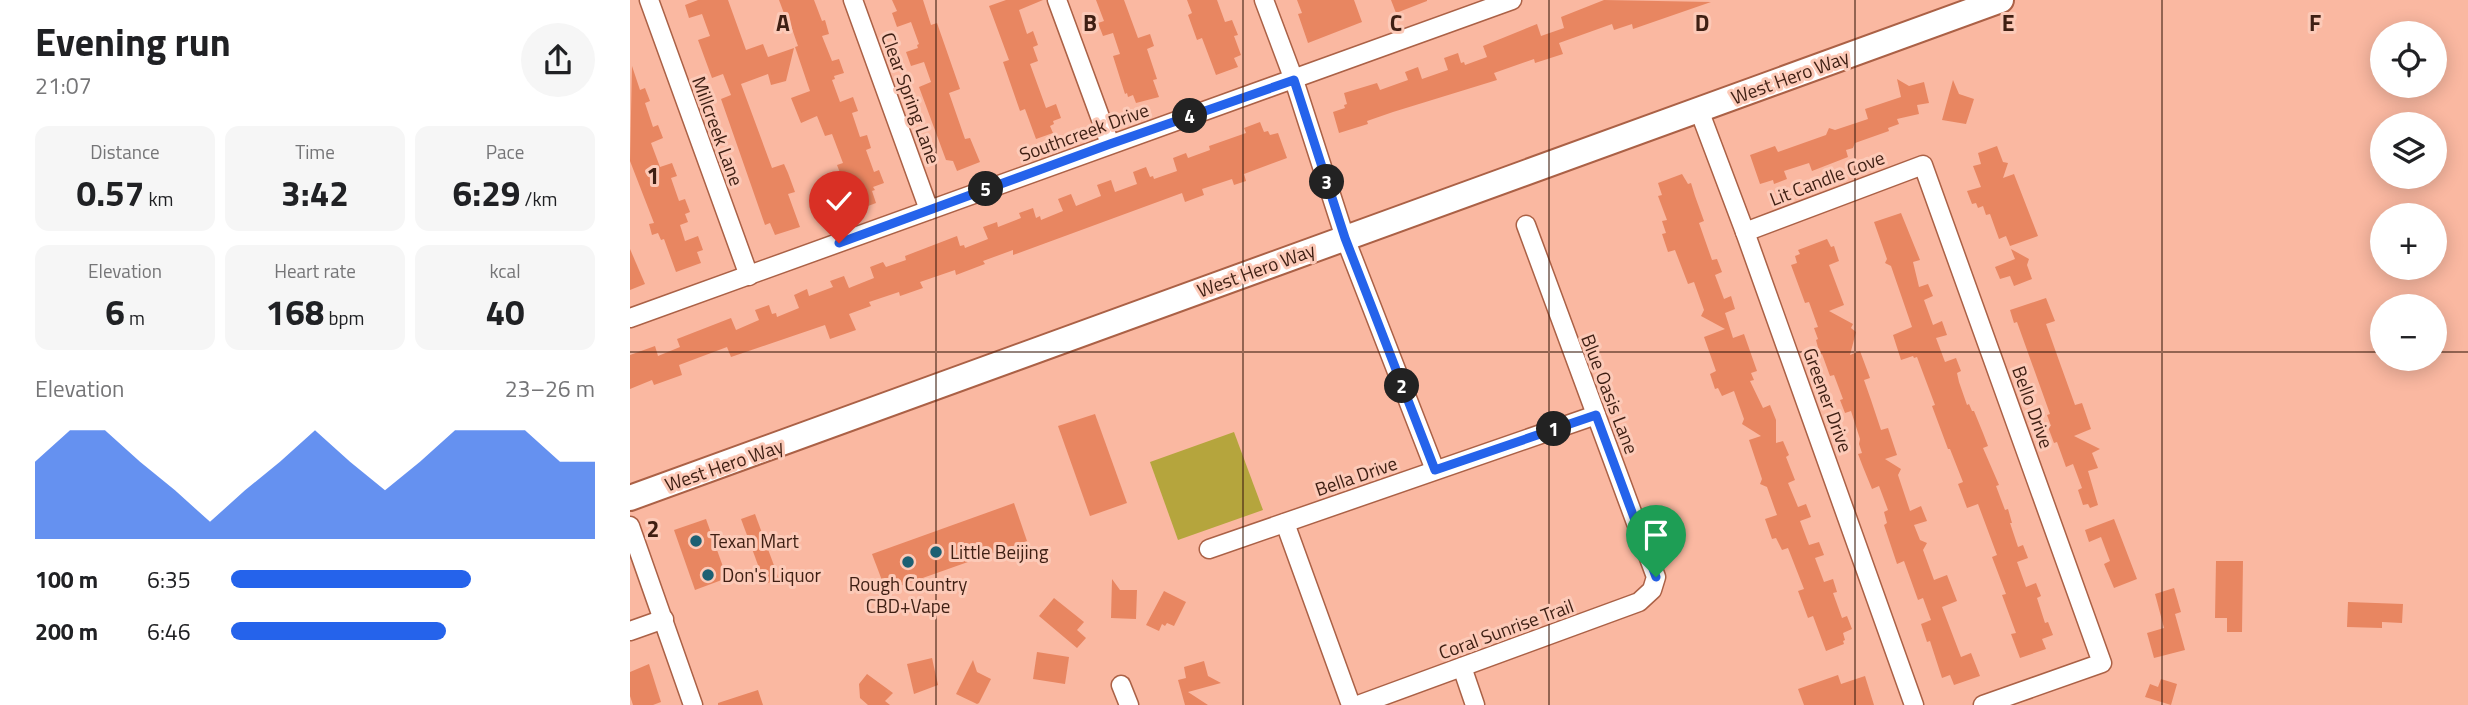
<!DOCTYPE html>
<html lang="en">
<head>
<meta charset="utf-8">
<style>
	body { margin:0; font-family:"Titillium Web",sans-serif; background:#f6f6f6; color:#202124; height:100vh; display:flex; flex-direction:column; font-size:26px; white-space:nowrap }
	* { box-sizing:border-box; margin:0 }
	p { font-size:23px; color:#757577 }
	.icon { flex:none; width:38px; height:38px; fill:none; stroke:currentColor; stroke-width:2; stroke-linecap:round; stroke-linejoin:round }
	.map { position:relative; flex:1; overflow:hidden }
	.sheet { display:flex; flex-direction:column; background:#fff; width:630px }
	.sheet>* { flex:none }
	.controls { position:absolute; left:1740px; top:21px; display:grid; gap:14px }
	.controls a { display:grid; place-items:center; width:77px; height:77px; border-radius:50%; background:#fff; box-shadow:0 4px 18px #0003; font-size:35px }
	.pin { position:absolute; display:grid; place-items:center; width:60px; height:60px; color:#fff; margin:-72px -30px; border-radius:50% 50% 50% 0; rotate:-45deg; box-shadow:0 0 7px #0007 }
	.pin .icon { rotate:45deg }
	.km { position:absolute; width:35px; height:35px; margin:-18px; border-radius:50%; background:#222; color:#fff; font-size:19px; line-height:35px; text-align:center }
	.round { display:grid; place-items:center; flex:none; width:74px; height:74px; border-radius:37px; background:#f6f6f6 }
	.head { display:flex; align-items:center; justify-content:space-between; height:119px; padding:0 35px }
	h1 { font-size:38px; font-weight:700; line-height:52px }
	.figures { display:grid; grid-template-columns:repeat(3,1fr); gap:10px; height:119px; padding:7px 35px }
	.figures div { display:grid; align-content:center; border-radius:14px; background:#f6f6f6; text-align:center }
	.figures b { font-size:35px; font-weight:700 }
	.figures small { font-size:19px; font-weight:400 }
	.figures p { font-size:19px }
	.chart { height:196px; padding:14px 35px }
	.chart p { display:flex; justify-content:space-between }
	.chart svg { width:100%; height:126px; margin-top:7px; fill:#2563eb; opacity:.7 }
	ul { padding:0 35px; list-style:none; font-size:23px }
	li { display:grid; grid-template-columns:112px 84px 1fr; align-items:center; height:52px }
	li i { height:18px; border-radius:9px; background:#2563eb }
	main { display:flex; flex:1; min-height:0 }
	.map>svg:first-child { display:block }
	.green { fill:#b5a53d }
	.building { fill:#e88661 }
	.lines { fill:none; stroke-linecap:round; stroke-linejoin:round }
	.street-casing { stroke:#ab6146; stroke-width:21 }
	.secondary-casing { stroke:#ab6146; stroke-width:28 }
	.street { stroke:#fff; stroke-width:18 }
	.secondary { stroke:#fff; stroke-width:24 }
	.route-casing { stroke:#fff; stroke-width:14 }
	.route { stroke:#2563eb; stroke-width:9 }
	.grid { fill:none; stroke:#3e1f13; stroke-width:2; stroke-opacity:0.55 }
	.poi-dot { fill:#1c6073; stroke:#fccab8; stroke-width:2.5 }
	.labels { text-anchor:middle; stroke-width:6; stroke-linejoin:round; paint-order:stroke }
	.street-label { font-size:19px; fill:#3e1f13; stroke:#fccab8 }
	.poi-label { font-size:19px; fill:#3e1f13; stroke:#fccab8; text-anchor:start }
	.grid-label { font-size:23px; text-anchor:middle; font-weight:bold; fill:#3e1f13; stroke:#fccab8; stroke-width:6; stroke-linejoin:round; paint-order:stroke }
</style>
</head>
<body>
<main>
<section class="sheet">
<div class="head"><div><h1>Evening run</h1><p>21:07</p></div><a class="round"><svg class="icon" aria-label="share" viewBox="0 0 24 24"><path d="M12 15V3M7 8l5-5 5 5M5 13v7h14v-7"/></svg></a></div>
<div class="figures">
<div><p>Distance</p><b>0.57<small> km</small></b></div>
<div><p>Time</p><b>3:42</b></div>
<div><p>Pace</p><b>6:29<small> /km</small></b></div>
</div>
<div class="figures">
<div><p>Elevation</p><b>6<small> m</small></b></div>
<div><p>Heart rate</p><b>168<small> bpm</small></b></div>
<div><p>kcal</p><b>40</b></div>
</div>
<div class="chart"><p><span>Elevation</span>23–26 m</p>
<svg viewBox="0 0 160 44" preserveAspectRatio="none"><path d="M0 44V17L10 6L20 6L30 17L40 27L50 38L60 27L70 17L80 6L90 17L100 27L110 17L120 6L130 6L140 6L150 17L160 17V44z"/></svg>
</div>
<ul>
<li><b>100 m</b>6:35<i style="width:66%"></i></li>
<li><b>200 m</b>6:46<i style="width:59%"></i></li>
</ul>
</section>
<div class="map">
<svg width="1838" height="705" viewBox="0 0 1838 705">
	<rect width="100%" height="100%" fill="#fab8a1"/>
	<polygon class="green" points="604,432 633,510 548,540 520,462"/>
	<g class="building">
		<polygon points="68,0 98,0 116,50 133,44 138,57 164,48 156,81 141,85 138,74 111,84 142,168 154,164 158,173 165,192 158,194 170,227 145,235 140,223 135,225 91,99 101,95 93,74 82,78 68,40 80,36 72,14 59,18 55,5"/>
		<polygon points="149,0 184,0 192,21 195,20 199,34 192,36 202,61 209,59 214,73 204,76 205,79 202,80 210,102 223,97 228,111 222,113 230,137 237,135 241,148 236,150 244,172 249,170 254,183 243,187 245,190 242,191 246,203 225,211 207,165 213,163 202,134 195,136 187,116 171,123 161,98 180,91 165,47 168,46 160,23 158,24"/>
		<polygon points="262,0 293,0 301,25 307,23 330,89 319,93 335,139 340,138 350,162 327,171 323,161 316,160 289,87 301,82 294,62 281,66 276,52 288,48 287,45 289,44 281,22 267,27 262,13 267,11"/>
		<polygon points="376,0 413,0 389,10 397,34 403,31 408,45 403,47 408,61 400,64 416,108 426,104 431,118 423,121 424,124 420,126 423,133 406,139 395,109 390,111 373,62 379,60 359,6"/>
		<polygon points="466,0 494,0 508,38 520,34 524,46 517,49 527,79 523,80 529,97 506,103 503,95 498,97 497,93 495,94 483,56 490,54 483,33 473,36 468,23 474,21"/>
		<polygon points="557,0 587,0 595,22 602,20 608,35 604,36 611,55 604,58 608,67 586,75 572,38 567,40 558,15 562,13"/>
		<polygon points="667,0 724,0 732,22 678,43 668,14 672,13"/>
		<polygon points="761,0 797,0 797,1 766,13"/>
		<polygon points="974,0 1081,2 1003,29 1002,24 984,30 982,24 929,43 933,54 905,63 904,59 864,73 867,80 763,112 737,121 738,124 709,133 703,112 715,108 714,105 717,104 714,93 747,83 750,90 778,80 775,72 788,67 792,79 818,70 814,58 828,53 831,63 834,62 835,65 857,57 853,46 907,24 911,36 934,28 931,17"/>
		<polygon points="2,66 10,90 15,88 20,101 15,103 23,127 28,125 33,138 21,143 30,167 42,163 47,176 41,178 49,201 55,199 60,212 55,214 58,222 50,225 55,241 68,236 73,250 67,252 71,263 46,272 34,239 31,240 28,233 22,235 19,224 24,223 0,161"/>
		<polygon points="1267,79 1279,86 1294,82 1299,103 1287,105 1289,114 1267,119 1269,124 1258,128 1259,131 1225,143 1223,148 1216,150 1218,157 1182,171 1179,163 1154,171 1157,179 1144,184 1143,180 1130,184 1120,155 1145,146 1148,152 1196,135 1199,128 1205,130 1238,119 1235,109 1271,97"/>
		<polygon points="1323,80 1329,94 1344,99 1336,124 1312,120"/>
		<polygon points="630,122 634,132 638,131 640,135 648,133 657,158 614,174 616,181 604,185 602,179 572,189 574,195 555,202 552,193 383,255 383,250 353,261 355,264 326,275 325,270 290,282 293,288 270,296 269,292 239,302 241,306 219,314 226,330 200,339 195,325 101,357 97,347 49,365 52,375 24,385 22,380 0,389 0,355 25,346 28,356 50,347 47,339 101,318 106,330 129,320 125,310 139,305 142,314 146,313 147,317 169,308 164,295 177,289 179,296 203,287 200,281 214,276 219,288 244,278 240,267 253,262 256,267 276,260 275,256 327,236 330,246 334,245 335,248 358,239 353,227 367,222 368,227 391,218 389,213 403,208 406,218 410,216 411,220 433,211 428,199 441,194 446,206 471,196 467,185 481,180 485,192 507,184 503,172 516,167 520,177 523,176 524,179 547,171 543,158 556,153 558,158 580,150 579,146 616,133 614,128"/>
		<polygon points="1367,146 1373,162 1378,163 1373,178 1384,174 1408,236 1380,246 1376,236 1369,239 1360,214 1356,215 1353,206 1348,208 1346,203 1342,204 1337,191 1351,187 1343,166 1351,164 1348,153"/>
		<polygon points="1052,174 1058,184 1061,183 1065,196 1074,221 1069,223 1082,260 1087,259 1092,272 1085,275 1094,299 1101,296 1105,309 1095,313 1103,338 1114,334 1127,371 1121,373 1124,380 1120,381 1133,408 1140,405 1146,420 1146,443 1153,441 1159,455 1156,457 1165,480 1158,483 1168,507 1176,504 1181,517 1170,521 1179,545 1189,542 1194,555 1185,558 1194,582 1203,579 1207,592 1203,593 1212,618 1217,616 1222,629 1213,633 1215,640 1213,641 1214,644 1196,651 1183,616 1178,618 1168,591 1174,589 1158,548 1152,550 1146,538 1142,539 1135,519 1147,515 1137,487 1130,484 1132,479 1119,440 1131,436 1112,424 1114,419 1104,391 1092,396 1088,388 1085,389 1080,374 1086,371 1074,337 1095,329 1071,316 1074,310 1064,282 1058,284 1045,250 1038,252 1032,234 1036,233 1032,221 1037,220 1028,196 1032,195 1028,183"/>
		<polygon points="1271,213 1290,260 1283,262 1289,287 1298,284 1303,296 1294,300 1303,325 1312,321 1317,335 1306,338 1315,362 1326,358 1331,371 1327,373 1329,382 1337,405 1339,404 1342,411 1344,411 1353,433 1358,446 1353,448 1369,485 1366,486 1375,510 1378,509 1382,523 1380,523 1388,547 1393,545 1398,558 1387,562 1396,587 1406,583 1411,596 1407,598 1415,623 1418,622 1423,635 1412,639 1416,649 1390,658 1381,634 1386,633 1372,595 1376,594 1362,557 1367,555 1348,504 1337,508 1328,484 1333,482 1320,449 1318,449 1302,406 1305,405 1287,357 1284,358 1283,356 1271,360 1263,335 1282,327 1261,266 1255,263 1257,259 1244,222"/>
		<polygon points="1197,239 1201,247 1204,246 1209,261 1199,265 1214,305 1199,311 1223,324 1221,328 1226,332 1220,355 1230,351 1240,378 1234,380 1241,400 1251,430 1258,428 1267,455 1255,459 1271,469 1268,475 1280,511 1291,506 1297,521 1284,525 1290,540 1297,543 1293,550 1304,580 1317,575 1327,601 1312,607 1331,657 1341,653 1350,676 1324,685 1320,675 1312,678 1300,641 1297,642 1291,624 1301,620 1293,598 1288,600 1274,561 1267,564 1254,525 1257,523 1254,512 1258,510 1249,486 1242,489 1233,467 1228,454 1232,453 1229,444 1230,439 1221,411 1215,413 1210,400 1213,399 1204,375 1200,376 1192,354 1190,355 1186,340 1188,339 1184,328 1188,327 1179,302 1175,303 1161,265 1167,263 1165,256 1170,254 1168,250"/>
		<polygon points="0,249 15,284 0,290"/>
		<polygon points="1381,249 1399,259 1397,265 1402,279 1384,286 1380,276 1370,279 1365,267 1385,259"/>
		<polygon points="1416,298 1425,321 1416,324 1427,355 1445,405 1452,403 1461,429 1444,436 1470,449 1462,453 1468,468 1458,471 1468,505 1460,508 1458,504 1453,505 1448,490 1452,488 1443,464 1436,467 1427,442 1424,443 1418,427 1421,426 1417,415 1420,414 1387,322 1384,323 1380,310"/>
		<polygon points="465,414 497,503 460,516 428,426"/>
		<polygon points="384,503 397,541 256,591 242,554"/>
		<polygon points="125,514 149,579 135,584 111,519"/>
		<polygon points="76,519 97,578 65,590 44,530"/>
		<polygon points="1484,519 1507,579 1484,588 1474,564 1480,561 1471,537 1459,542 1455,530"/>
		<polygon points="1586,561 1613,561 1612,632 1597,632 1597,618 1585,618"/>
		<polygon points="482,579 490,590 507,590 506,619 481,618"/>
		<polygon points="1544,588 1551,612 1545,614 1555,650 1524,658 1517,633 1534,628 1525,594"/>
		<polygon points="534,591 556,602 544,626 537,623 535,626 532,624 529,631 516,625"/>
		<polygon points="424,598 454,622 447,630 456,638 447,648 409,616"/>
		<polygon points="1718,602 1773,604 1772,623 1752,622 1752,628 1717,627"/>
		<polygon points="407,652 439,657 435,684 403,679"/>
		<polygon points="302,658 308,685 284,694 277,664"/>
		<polygon points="343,660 347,672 361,679 349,703 347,704 326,694"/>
		<polygon points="574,661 578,676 591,683 558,692 578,705 555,705 548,680 556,678 554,667"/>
		<polygon points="19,664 31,702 23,705 3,705 0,696 0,672"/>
		<polygon points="237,674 263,693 255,701 260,705 238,705 230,698 229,684"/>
		<polygon points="1208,675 1211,684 1235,676 1244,705 1174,705 1168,689"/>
		<polygon points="1531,679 1547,684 1541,705 1515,697 1520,684 1528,687"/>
		<polygon points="128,690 133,705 88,705 88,703"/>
	</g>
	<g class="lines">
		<defs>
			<g id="street">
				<polyline points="19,0 119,276"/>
				<polyline points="223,0 299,210"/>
				<polyline points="427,0 480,144"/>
				<polyline points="634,0 664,80 715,238 805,470"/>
				<polyline points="1069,110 1115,232 1284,705"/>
				<polyline points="1115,232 1293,165 1472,663 1353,705"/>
				<polyline points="0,318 882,0"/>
				<polyline points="655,523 721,705"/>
				<polyline points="0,526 63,705"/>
				<polyline points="579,549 966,415"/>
				<polyline points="0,631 34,619"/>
				<polyline points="832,667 845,705"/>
				<polyline points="491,685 499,705"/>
				<polyline points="728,705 1009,602 1022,590 1026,577 896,225"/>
			</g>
			<polyline id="secondary" points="0,498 1371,0"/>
		</defs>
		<use href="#street" class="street-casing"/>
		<use href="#secondary" class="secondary-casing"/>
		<use href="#street" class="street"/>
		<use href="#secondary" class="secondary"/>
	</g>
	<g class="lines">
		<defs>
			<polyline id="route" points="209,243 480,144 664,80 715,238 805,470 966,415 1026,577"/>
		</defs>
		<use href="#route" class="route-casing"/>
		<use href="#route" class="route"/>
	</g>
	<path class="grid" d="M306 0V705M613 0V705M919 0V705M1225 0V705M1532 0V705M0 352H1752M1804 352H1838"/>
	<g class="poi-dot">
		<circle cx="66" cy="541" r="7"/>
		<circle cx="306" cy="552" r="7"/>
		<circle cx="278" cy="562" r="7"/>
		<circle cx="78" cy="575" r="7"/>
	</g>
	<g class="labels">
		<g class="street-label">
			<text transform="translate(1160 77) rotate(-20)" y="7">West Hero Way</text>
			<text transform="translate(281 98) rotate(70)" y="7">Clear Spring Lane</text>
			<text transform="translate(88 131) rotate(70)" y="7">Millcreek Lane</text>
			<text transform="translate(454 132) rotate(-20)" y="7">Southcreek Drive</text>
			<text transform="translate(1197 178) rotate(-21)" y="7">Lit Candle Cove</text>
			<text transform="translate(626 270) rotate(-20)" y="7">West Hero Way</text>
			<text transform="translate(980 394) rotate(69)" y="7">Blue Oasis Lane</text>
			<text transform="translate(1198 400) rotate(70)" y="7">Greener Drive</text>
			<text transform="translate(1403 407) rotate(70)" y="7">Bello Drive</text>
			<text transform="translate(94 465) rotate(-19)" y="7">West Hero Way</text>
			<text transform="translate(726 476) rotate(-19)" y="7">Bella Drive</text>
			<text transform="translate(876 629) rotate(-20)" y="7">Coral Sunrise Trail</text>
		</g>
		<g class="poi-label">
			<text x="80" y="548">Texan Mart</text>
			<text x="320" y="559">Little Beijing</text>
			<text x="92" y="582">Don's Liquor</text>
			<text x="278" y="591" text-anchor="middle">Rough Country<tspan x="278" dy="22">CBD+Vape</tspan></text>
		</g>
	</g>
	<g class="grid-label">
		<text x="153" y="31">A</text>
		<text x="460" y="31">B</text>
		<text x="766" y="31">C</text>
		<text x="1072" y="31">D</text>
		<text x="1378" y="31">E</text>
		<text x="1685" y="31">F</text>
		<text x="23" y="184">1</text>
		<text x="23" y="537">2</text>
	</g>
</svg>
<div class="controls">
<a><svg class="icon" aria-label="locate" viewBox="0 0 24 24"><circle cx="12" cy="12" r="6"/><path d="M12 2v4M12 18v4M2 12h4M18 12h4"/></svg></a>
<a><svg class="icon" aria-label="layers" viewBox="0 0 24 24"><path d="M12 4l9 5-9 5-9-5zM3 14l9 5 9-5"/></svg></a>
<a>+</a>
<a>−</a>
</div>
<div class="pin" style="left:1026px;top:577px;background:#1e9e55"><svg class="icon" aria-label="arrive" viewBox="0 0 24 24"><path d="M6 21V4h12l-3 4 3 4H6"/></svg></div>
<div class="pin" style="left:209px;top:243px;background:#d93025"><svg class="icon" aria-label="check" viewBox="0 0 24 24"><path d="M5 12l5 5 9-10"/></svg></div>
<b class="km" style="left:924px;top:429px">1</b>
<b class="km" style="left:772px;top:386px">2</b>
<b class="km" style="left:697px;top:182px">3</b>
<b class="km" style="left:560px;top:116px">4</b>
<b class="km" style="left:356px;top:189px">5</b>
</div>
</main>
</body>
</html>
